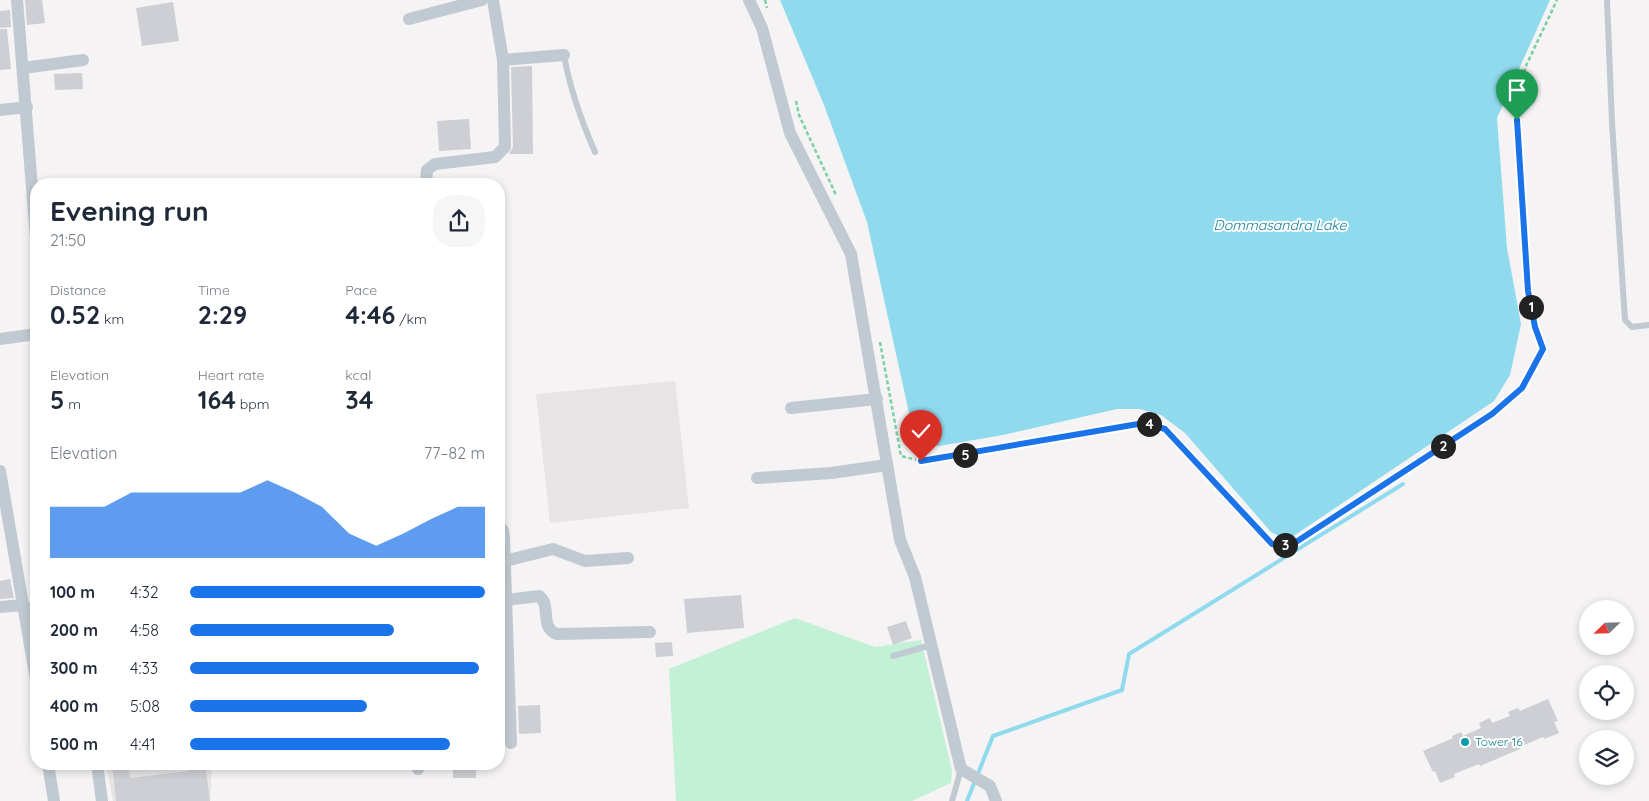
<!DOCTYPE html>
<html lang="en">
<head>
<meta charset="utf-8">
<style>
	body { margin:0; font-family:Quicksand,sans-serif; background:#f6f6f7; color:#1f2937; height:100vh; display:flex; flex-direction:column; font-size:19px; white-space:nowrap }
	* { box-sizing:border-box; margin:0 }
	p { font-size:16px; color:#747a83 }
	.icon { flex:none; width:28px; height:28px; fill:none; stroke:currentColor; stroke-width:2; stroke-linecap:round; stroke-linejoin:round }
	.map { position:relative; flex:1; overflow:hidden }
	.sheet { position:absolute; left:30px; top:178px; width:475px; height:592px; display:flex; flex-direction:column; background:#fff; border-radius:20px; box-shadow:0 2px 8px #0003 }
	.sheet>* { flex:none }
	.needle { width:32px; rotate:247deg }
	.tools { position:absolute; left:1579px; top:600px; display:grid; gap:10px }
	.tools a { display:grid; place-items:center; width:55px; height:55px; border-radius:50%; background:#fff; box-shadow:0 2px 8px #0003; font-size:25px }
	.pin { position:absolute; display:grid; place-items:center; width:42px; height:42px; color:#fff; margin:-51px -21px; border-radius:50% 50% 50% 0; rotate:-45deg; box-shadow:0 0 5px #0007 }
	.pin .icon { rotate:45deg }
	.km { position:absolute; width:25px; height:25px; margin:-12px; border-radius:50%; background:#222; color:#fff; font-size:14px; line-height:25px; text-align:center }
	.round { display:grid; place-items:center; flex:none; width:52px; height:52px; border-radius:20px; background:#f6f6f7 }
	.headline { display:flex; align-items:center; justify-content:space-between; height:85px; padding:0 20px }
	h1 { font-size:28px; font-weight:700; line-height:38px }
	.metrics { display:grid; grid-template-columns:repeat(3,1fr); gap:8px; height:85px; padding:5px 20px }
	.metrics div { display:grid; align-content:center }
	.metrics b { font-size:25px; font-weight:700 }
	.metrics small { font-size:14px; font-weight:400 }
	.metrics p { font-size:14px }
	.chart { height:140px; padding:10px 20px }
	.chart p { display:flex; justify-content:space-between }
	.chart svg { width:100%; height:90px; margin-top:5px; fill:#1a73e8; opacity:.7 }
	ul { padding:0 20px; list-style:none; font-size:16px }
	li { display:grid; grid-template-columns:80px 60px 1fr; align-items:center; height:38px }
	li i { height:12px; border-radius:6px; background:#1a73e8 }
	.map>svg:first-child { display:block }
	.education { fill:#e6e4e5 }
	.green { fill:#c3f1d5 }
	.water { fill:#90daee }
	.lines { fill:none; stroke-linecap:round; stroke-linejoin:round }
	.stream { stroke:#90daee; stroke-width:4 }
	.building { fill:#cdcfd5 }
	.path { stroke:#7ad0a6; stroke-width:2.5; stroke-dasharray:4 2.5; stroke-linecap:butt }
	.service { stroke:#c1cad2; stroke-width:6 }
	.minor { stroke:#c1cad2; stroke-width:12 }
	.route-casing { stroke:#fff; stroke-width:10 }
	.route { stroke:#1a73e8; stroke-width:6 }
	.culture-dot { fill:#0f9aa8; stroke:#fff; stroke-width:2 }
	.labels { text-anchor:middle; stroke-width:4; stroke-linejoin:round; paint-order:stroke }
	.culture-label { font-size:12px; fill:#0d838f; stroke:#fff; text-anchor:start }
	.water-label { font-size:14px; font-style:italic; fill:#0c7c9b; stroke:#fff }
</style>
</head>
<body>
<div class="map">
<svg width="1649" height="801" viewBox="0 0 1649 801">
	<rect width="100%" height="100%" fill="#f5f3f3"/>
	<g class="education">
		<polygon points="675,381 689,508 550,523 536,394"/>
		<polygon points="106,764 212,764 210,801 113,801"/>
	</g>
	<polygon class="green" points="795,618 875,647 921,640 952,770 951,783 912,801 676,801 669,669"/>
	<polygon class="water" points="780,0 1550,0 1497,118 1507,248 1521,324 1510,375 1494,401 1292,537 1281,537 1271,532 1185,433 1161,415 1140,409 1117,409 1003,435 939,446 927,445 917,437 913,431 867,222 824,105"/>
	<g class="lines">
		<polyline class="stream" points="967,801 993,736 1122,690 1129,654 1403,484"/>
	</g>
	<g class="building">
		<polygon points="25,0 42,0 45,23 27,25"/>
		<polygon points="173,2 179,41 142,46 136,8"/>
		<polygon points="10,10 11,27 0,28 0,11"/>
		<polygon points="0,29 7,29 11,69 0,70"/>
		<polygon points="532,66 533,154 509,154 513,147 511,67"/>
		<polygon points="82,73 83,89 55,90 54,74"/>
		<polygon points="469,119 471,149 439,151 437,121"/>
		<polygon points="10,579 14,598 0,599 0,581"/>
		<polygon points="741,595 744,628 687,633 684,599"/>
		<polygon points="906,621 912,638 893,645 887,627"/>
		<polygon points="672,642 673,656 656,657 655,643"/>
		<polygon points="1548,699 1558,721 1554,722 1559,733 1544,739 1543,737 1519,747 1520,749 1480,766 1479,764 1454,774 1455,777 1440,783 1435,771 1433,772 1423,751 1453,738 1452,736 1461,732 1463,736 1481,728 1479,723 1490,718 1492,723 1510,716 1508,712 1518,708 1520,711"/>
		<polygon points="540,705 541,733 519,734 518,706"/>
		<polygon points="112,764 128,764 130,778 189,771 188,764 205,764 210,801 116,801"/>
		<polygon points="453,764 476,765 476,778 453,778"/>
	</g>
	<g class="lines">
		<g class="path">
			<polyline points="765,0 767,8"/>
			<polyline points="796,101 799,115 836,195"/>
			<polyline points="880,342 901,456 921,461 1145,423 1165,429 1272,543 1282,546 1296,542 1492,414 1522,388 1543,349 1535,327 1528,291 1517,120 1525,68 1557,0"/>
		</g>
		<g class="service">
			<polyline points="1607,0 1612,123 1625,320 1632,327 1649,325"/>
			<path d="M564 55C570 90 581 120 595 152"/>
			<polyline points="893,656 931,645"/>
			<polyline points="952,801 961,769"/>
		</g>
		<g class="minor">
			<polyline points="17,0 36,238"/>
			<polyline points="749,0 762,28 790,133 851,254 900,540 915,577 961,769 990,786 996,801"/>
			<polyline points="409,19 482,0"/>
			<polyline points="503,60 564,55"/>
			<polyline points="23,68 83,60"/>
			<polyline points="0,110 27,107"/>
			<polyline points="426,184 427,170 435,164 495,157 505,147 503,60 493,0"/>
			<polyline points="0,339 36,334"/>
			<polyline points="791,408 877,399"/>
			<polyline points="0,471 36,680"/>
			<polyline points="757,478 831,473 887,465"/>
			<polyline points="499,526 503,530 504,539 511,743"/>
			<polyline points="505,561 553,549 585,561 628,558"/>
			<path d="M506 600 539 596C552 605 539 628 557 634L650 632"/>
			<polyline points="0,607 24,605"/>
			<polyline points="48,764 54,801"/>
			<polyline points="97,764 102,801"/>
			<polyline points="418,764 418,769"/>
		</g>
	</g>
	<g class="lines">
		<defs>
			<polyline id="route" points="921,461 1144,423 1165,429 1272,544 1282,546 1296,542 1492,414 1522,388 1543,349 1535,327 1528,291 1517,120"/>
		</defs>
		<use href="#route" class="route-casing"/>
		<use href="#route" class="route"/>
	</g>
	<circle class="culture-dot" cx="1465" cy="742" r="5"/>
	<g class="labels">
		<g class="culture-label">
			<text x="1475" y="746">Tower 16</text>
		</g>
		<g class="water-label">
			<text x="1280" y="230">Dommasandra Lake</text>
		</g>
	</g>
</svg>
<div class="tools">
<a><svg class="needle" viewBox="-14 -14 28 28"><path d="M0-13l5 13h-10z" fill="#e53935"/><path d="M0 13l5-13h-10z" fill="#747a83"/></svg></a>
<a><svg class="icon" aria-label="locate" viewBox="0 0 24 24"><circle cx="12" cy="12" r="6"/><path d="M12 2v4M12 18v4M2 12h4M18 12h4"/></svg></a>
<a><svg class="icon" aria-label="layers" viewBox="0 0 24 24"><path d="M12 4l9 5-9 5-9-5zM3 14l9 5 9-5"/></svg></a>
</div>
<div class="pin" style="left:1517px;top:120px;background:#1e9e55"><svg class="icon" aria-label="arrive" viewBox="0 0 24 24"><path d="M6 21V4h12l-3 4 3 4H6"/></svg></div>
<div class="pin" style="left:921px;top:461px;background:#d93025"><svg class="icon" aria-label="check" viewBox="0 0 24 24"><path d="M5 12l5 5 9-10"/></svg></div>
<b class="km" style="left:1531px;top:307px">1</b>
<b class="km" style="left:1443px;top:446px">2</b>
<b class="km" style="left:1285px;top:545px">3</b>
<b class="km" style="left:1149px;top:424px">4</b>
<b class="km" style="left:965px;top:455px">5</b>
<section class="sheet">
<div class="headline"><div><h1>Evening run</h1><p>21:50</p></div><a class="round"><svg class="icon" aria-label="share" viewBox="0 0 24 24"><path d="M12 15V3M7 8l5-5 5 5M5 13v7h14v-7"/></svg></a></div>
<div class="metrics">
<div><p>Distance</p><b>0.52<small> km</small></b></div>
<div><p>Time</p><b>2:29</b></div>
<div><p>Pace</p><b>4:46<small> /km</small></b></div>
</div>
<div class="metrics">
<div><p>Elevation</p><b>5<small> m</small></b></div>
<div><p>Heart rate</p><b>164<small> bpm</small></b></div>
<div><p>kcal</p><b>34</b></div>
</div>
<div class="chart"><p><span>Elevation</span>77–82 m</p>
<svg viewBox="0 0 160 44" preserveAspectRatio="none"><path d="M0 44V19L10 19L20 19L30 12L40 12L50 12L60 12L70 12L80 6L90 12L100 19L110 32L120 38L130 32L140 25L150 19L160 19V44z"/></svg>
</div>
<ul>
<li><b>100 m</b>4:32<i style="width:100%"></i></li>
<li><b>200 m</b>4:58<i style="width:69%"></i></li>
<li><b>300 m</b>4:33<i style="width:98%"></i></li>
<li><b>400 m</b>5:08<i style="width:60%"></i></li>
<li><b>500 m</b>4:41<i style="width:88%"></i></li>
</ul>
</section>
</div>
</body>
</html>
